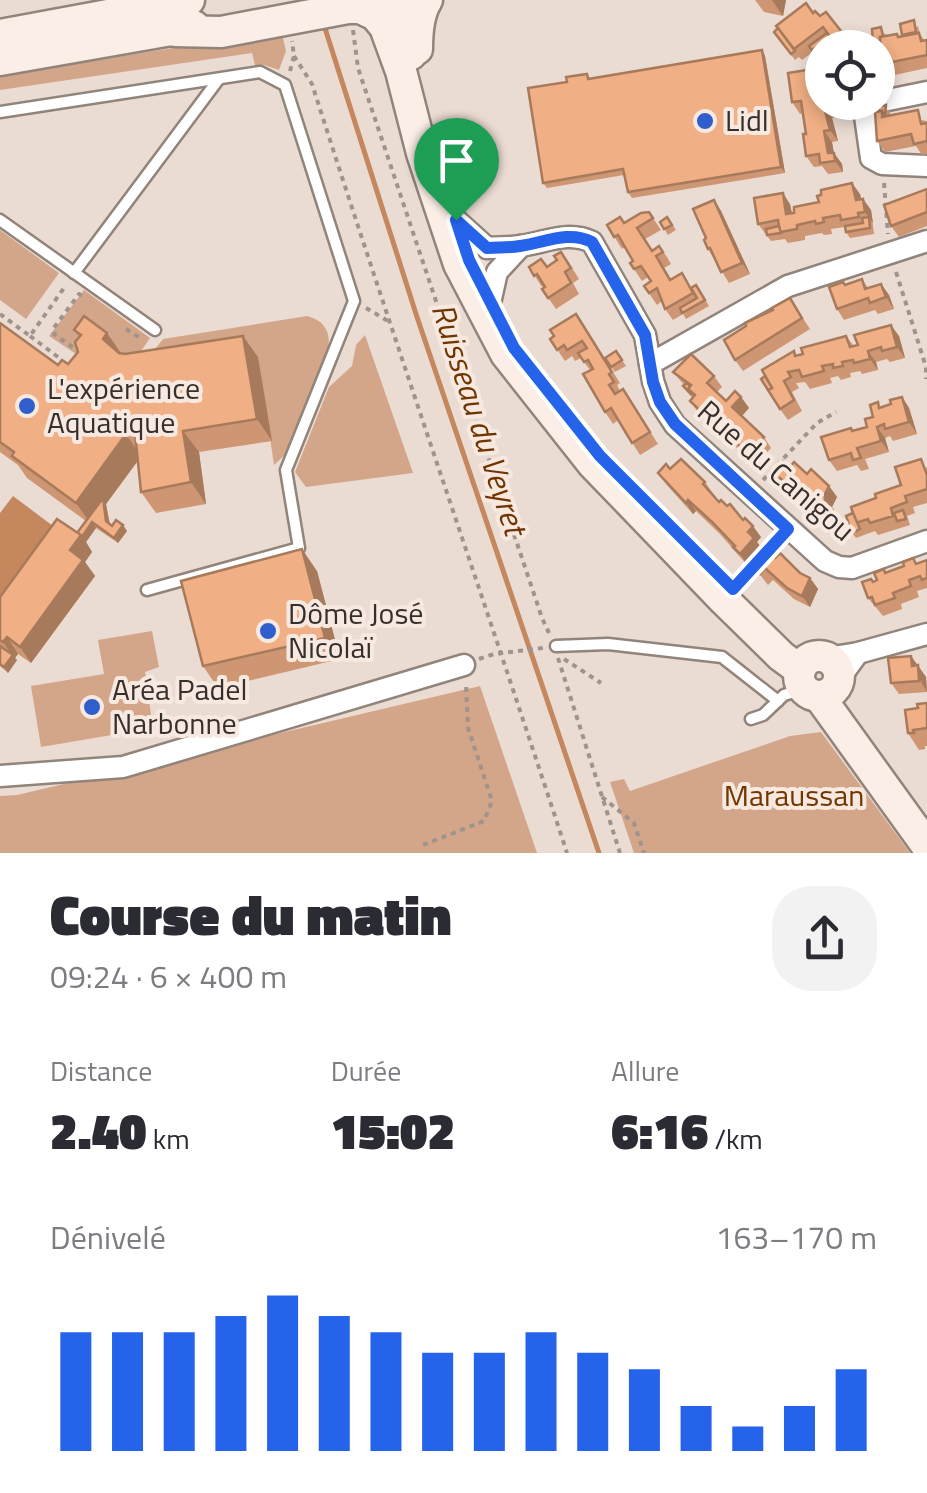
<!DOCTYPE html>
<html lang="fr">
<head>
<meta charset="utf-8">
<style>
	body { margin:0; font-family:"Titillium Web",sans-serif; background:#f2f2f3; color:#2b2b33; height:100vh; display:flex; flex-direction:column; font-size:38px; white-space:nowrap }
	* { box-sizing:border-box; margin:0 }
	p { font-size:32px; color:#7c7c81 }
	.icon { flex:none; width:55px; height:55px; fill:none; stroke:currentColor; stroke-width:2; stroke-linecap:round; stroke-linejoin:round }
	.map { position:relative; height:853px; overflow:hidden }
	.side { display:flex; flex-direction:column; background:#fff; flex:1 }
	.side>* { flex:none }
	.buttons { position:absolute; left:805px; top:30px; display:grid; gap:20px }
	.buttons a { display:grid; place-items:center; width:90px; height:90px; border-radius:50%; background:#fff; box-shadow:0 5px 15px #0003; font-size:50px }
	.pin { position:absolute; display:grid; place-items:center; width:85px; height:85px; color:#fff; margin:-102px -42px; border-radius:50% 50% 50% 0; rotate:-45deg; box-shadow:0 0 10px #0007 }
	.pin .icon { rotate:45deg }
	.round { display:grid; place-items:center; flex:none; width:105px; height:105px; border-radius:40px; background:#f2f2f3 }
	.summary { display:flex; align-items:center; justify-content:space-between; height:170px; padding:0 50px }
	h1 { font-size:55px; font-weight:800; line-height:75px }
	.metrics { display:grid; grid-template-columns:repeat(3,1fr); gap:15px; height:170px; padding:10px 50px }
	.metrics div { display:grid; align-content:center }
	.metrics b { font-size:50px; font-weight:800 }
	.metrics small { font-size:28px; font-weight:400 }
	.metrics p { font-size:28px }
	.chart { height:280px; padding:20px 50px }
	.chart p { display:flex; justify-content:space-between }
	.chart svg { width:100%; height:180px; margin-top:10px; stroke:#2563eb; stroke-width:6 }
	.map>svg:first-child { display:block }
	.green { fill:#d3a689 }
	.water { fill:#c5875d }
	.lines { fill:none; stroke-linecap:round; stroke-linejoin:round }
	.stream { stroke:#c5875d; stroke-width:5 }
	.lane-casing { stroke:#91847b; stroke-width:15 }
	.street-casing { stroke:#91847b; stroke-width:25 }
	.secondary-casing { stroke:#91847b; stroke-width:35 }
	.path { stroke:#9e938d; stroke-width:4; stroke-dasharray:5 5; stroke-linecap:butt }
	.lane { stroke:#fff; stroke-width:10 }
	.street { stroke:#fff; stroke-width:20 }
	.secondary { stroke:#fbeee6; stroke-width:30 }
	.wall { fill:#ce9672 }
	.shaded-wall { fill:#a87a5c }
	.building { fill:#f0af84; stroke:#a87a5c; stroke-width:2.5 }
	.route-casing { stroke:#fff; stroke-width:20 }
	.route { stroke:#2563eb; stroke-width:12 }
	.poi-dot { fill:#315ecd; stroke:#f8e9e0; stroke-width:4 }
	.labels { text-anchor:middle; stroke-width:8; stroke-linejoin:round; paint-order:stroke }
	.poi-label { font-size:30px; fill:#36302d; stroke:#f8e9e0; text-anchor:start }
	.street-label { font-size:30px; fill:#36302d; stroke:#f8e9e0 }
	.park-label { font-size:30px; fill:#713701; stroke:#f8e9e0 }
	.water-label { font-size:32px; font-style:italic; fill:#703601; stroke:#f8e9e0 }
</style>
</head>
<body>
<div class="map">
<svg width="927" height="853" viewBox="0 0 927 853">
	<rect width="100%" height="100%" fill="#ebdcd3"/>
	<g class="green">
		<polygon points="277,31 282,34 286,51 279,70 264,65 255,65 252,53 0,90 0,76"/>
		<polygon points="0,230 59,273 26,319 0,300"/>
		<polygon points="84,290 150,338 129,369 91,364 49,336"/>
		<path d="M307 316C326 321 331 333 328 351L287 453 274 465 258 357 136 373 163 339Z"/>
		<polygon points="365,335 413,473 306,487 295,472 329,387 352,366 356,345"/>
		<polygon points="152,631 159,667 145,672 153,728 41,747 31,686 104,674 98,640"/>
		<polygon points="480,686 537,853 0,853 0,796 17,795"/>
		<polygon points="821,732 910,853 634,853 610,782 624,779 630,791 790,736"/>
	</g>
	<polygon class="water" points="13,496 57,529 0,607 0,513"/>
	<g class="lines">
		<polyline class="stream" points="323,22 417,317 599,853"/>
		<defs>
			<g id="lane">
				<polyline points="0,112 260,72 285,85 354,301 286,470 299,548 147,590"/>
				<polyline points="0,220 155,330"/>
				<polyline points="74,273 218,80"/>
				<polyline points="556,646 608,644 722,657 778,701"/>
				<polyline points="751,719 763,715 784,695 803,689"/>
			</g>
			<g id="street">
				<polyline points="863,102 871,158 882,164 927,166"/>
				<polyline points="878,102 927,92"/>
				<path d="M456 220 487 248C498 247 509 248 520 246 544 243 568 230 592 242L645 335 653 381 660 402 675 425 825 561 839 567 852 568 927 541"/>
				<polyline points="490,303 497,272 521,246"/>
				<polyline points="650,364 788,286 927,241"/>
				<polyline points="827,658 858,653 927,634"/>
				<polyline points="839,679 858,653"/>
				<polyline points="0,776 123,767 464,665"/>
			</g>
			<g id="secondary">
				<polyline points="394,0 403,17 411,54"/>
				<polyline points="175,31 221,32 348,8 360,8 375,15 385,27 401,71 422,153 459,264 506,354 592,463 724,600 781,656 800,670"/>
				<polyline points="0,35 189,0"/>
				<path d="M417 49C417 32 418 14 427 0"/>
				<polyline points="0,60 194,26"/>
				<circle cx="819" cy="676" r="20"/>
				<polyline points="819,696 927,846"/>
			</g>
		</defs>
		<use href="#lane" class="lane-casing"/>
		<use href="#street" class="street-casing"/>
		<use href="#secondary" class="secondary-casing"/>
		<g class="path">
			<polyline points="353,30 358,68 542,618 549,633"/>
			<path d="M294 56 312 84C394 341 483 596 567 853"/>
			<polyline points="290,71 294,56 292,41"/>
			<polyline points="884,183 888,234"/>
			<polyline points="896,272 926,367 926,379"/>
			<polyline points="366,308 388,321"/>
			<polyline points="0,314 30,336 66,285"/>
			<polyline points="126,329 140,338 142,335"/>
			<polyline points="30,336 62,360"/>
			<polyline points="81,353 54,334 53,329 79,294 82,296"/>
			<polyline points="763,480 817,423 836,412"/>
			<polyline points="740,582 777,541"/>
			<polyline points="558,658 620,853"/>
			<polyline points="479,659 494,654 543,648"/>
			<polyline points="564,659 601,683"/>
			<polyline points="602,797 634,823 644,853"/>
			<polyline points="423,845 484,821 492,801 468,728 466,683"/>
		</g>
		<use href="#lane" class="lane"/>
		<use href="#street" class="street"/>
		<use href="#secondary" class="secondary"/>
	</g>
	<g class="wall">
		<polygon points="755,0 786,0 783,16 764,12"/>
		<polygon points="826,12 848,42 842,48 838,48 834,43 827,48 822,48 822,51 816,56 813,52 802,60 799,57 795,60 774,32 813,13 820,16"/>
		<polygon points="918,26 920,34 924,40 927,40 927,68 890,76 882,64 881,49 878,50 878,48 875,48 873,44 885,33 886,36 903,36"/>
		<polygon points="762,50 765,56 785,173 632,198 628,192 624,175 547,188 543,183 567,82 587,74 590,78"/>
		<polygon points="819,68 822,74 822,102 832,109 834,118 832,118 838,141 832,142 834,153 842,164 843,172 828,174 822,166 814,167 806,156 806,134 803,113 800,114 792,102"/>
		<polygon points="879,111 890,111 890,115 927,121 927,154 922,155 916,146 885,152 877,141"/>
		<polygon points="927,189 927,226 899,237 891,226"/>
		<polygon points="860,194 861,199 863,199 871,210 874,234 850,238 846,232 845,227 831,229 832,234 824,235 822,233 805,236 805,240 788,243 785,239 771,241 758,224 790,204 792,213"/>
		<polygon points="714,200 721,211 750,274 729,283 708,249 706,238"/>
		<polygon points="649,212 661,230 645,239 652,250 659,246 667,257 671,264 664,268 671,279 691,288 696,285 709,306 686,319 683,314 673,320 665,309 662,301 657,305 644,286 651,281 648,277 642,281 630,263 633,261 625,247 622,249 607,225 624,222"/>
		<polygon points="667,217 676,230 668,235 660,222"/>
		<polygon points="569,263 579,279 573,283 579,294 556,309 542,289 545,287 544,285 542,287 529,267 547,267"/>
		<polygon points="862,279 868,288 881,284 889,295 894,309 878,314 875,310 844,320 837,309 845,285"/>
		<polygon points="797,309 810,329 743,371 735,360"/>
		<polygon points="576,314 620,383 617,385 620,391 623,389 658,444 640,455 618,420 613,424 605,412 590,370 581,358 575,361 572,356 565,361 550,339"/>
		<polygon points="0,323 58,365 68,364 78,352 79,338 74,330 107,333 122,354 258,357 272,441 199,452 206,504 156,513 141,492 138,461 106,504 110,524 127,531 118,543 96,528 86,542 92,552 85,562 95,576 31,663 18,654 15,658 17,660 8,673 0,666 0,597 77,533 86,521 27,478 18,465 0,452"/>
		<polygon points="846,336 854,346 899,336 905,358 890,362 887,359 876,362 878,370 862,374 860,371 850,373 851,377 841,380 838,376 830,378 832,383 810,389 805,382 796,383 799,388 792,392 802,411 788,420 780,409 765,376 794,351 797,355"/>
		<polygon points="616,351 626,366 615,372 605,358"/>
		<polygon points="673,372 714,376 722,387 717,392 726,401 741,397 749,408 742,416 764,437 771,448 755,466 738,446 737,448 723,437 698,412 690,401 693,398 687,392 683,386 684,385"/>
		<polygon points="902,397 909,408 917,434 893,441 890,436 885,438 889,452 865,459 869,469 861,471 857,465 837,471 829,460 854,431 867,427 881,407 891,404"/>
		<polygon points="790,467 829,486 837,497 832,507 834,510 831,513 838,524 828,534 816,523 808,509 805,513 796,505 789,494 791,491 788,489 784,493 769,475"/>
		<polygon points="927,467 927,503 913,507 915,513 907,516 910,525 878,535 875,531 856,538 852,533 853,513 876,498 901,485"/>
		<polygon points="670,469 705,482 719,502 743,520 761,537 757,542 762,549 748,566 720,534 696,511 693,514 666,484 658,473"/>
		<polygon points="775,558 810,578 818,589 810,607 794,599 773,580 768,585 754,567"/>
		<polygon points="927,561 927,588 917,591 919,597 901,604 902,609 883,616 868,598 873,582 886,573"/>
		<polygon points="317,571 340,659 218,688 203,666"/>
		<polygon points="911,656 926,677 927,692 899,694 891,683"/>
		<polygon points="927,703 927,746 925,746 925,749 919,750 908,733 918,708"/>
	</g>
	<g class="shaded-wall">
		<polygon points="772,0 786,0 783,16"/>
		<polygon points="762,50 765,56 785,173 781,167"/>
		<polygon points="817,79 822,87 822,102 820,99"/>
		<polygon points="823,102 827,102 832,109 834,118"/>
		<polygon points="824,107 832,118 838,141 830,130"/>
		<polygon points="824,131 832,142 835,161 828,153"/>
		<polygon points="834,153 842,164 843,172 835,161"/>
		<polygon points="852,183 860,194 864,211 856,200"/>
		<polygon points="783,193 790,204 794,225 786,214"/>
		<polygon points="863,199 871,210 873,223 865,212"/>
		<polygon points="714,200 721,211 750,274 742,263"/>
		<polygon points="881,284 889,295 894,309 886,297"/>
		<polygon points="891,325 899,336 905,358 897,347"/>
		<polygon points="107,333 122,355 103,339"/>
		<polygon points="243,336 258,357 272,441 257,419"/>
		<polygon points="868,351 876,362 878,370 870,359"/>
		<polygon points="741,397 749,408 740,418 732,407"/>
		<polygon points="902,397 909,408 917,434 909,422"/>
		<polygon points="877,427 885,438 889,452 881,441"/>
		<polygon points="183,431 199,452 206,504 191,482"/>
		<polygon points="126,434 141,456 106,504 110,527 93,523 96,528 86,542 92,552 85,562 95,576 31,663 20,647 70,550 91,524 76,503"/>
		<polygon points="829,486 837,497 832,507 834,510 831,513 822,504 824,496"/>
		<polygon points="800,498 808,509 805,513 797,501"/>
		<polygon points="688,500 696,511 693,514 686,503"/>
		<polygon points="123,525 127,531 118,543 114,538"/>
		<polygon points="753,526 761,537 757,542 762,549 748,566 740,554 748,532"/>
		<polygon points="302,549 317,571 340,659 325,638"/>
		<polygon points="810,578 818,589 810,607 802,596"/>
		<polygon points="7,637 18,654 15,658 17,660 8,673 4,667 12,655 3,642"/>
		<polygon points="911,656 926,677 927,692 912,666"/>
	</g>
	<g class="building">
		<polygon points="806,3 813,13 815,11 820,16 826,12 841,31 831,38 823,27 794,49 776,26"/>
		<polygon points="914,20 916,32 902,35 900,24"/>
		<polygon points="881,27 883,36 880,37 880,43 873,44 872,29"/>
		<polygon points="778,28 795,51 791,54 774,32"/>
		<polygon points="827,33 830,37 812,50 809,46"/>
		<polygon points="919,33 921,41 927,40 927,55 882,64 880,37 897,34 898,37"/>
		<polygon points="762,50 781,167 628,192 623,169 543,183 528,88 567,82 566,77 587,74 588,79"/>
		<polygon points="819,68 820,78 817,79 820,99 822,98 822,102 825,102 826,107 824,107 830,130 824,131 828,153 834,153 835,161 820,163 819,154 806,156 803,134 806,134 801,101 792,102 788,73"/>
		<polygon points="886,105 885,116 882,111 879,111 878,107"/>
		<polygon points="918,110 921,124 927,123 927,141 914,144 911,134 877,141 875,112 882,111 882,117"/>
		<polygon points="852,183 856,200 863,199 865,212 858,213 859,217 841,220 840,215 823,218 824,222 816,224 815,221 797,225 797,229 780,232 778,220 758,224 754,198 783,193 786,214 794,213 794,207 819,202 817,196 821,195 821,190"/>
		<polygon points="927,189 927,212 891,226 884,205"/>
		<polygon points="714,200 742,263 721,272 710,248 708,249 704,240 706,238 693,209"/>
		<polygon points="649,212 653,218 637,228 652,251 659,246 663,252 656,256 670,280 682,273 693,293 665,309 657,288 649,293 644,286 651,281 641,266 634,269 630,263 633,261 618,235 614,237 607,225 620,217 624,223 641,213"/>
		<polygon points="667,217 672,225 664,229 660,222"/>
		<polygon points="869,217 870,228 846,232 845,226 863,223 862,218"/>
		<polygon points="779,226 781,233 767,235 766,229"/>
		<polygon points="561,252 571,268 565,272 571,283 548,298 542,289 545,287 537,274 534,276 529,267 541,259 547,267 557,260 554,256"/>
		<polygon points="862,279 865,289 881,284 886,297 870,303 868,298 837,309 829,287 843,282 845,285"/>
		<polygon points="696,285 705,300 682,313 680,308 697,298 691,288"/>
		<polygon points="790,298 802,318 735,360 724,340 746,326 745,323 773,310 772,308"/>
		<polygon points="576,314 612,372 609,374 614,382 609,385 615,394 623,389 650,432 632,443 611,408 605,412 583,374 593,369 588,360 584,362 578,353 587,348 582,341 567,350 564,345 557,350 550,339 554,336 550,330"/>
		<polygon points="84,316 107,333 103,339 119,353 125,354 243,336 257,419 183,431 191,482 141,492 135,433 126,434 76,503 12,456 14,452 0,442 0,323 58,365 62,360 68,364 78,352 75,342 81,335 74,330"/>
		<polygon points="891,325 897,347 882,351 881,347 868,351 870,359 854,363 853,360 842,362 843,366 833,368 833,364 822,366 824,371 802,377 799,370 788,372 791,377 784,381 794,400 780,409 768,390 772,388 762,370 794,351 795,356 803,354 801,348 846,336 850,347 858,345 854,335"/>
		<polygon points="616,351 622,360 611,367 605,358"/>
		<polygon points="691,354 714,376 707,383 726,401 735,391 741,397 732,407 764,437 747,454 730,435 729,436 715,425 690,401 695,395 688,389 691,385 673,372"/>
		<polygon points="765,376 772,388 768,390 761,379"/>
		<polygon points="687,383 690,386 688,389 692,395 683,386"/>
		<polygon points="902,397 909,422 885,429 884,424 877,427 881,441 857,448 861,458 853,460 851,453 829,460 821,437 851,428 852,431 867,427 865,419 873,417 870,405 878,402 879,408 891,404 890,400"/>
		<polygon points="681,459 705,482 703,484 719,502 721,500 727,506 730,504 743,520 745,518 753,526 748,532 754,538 740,554 733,547 735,546 712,522 688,500 686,503 658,473 666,464 670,469"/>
		<polygon points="921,459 927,475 927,489 905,496 907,502 891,508 893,516 870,523 868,519 856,523 851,507 876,498 875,494 901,485 895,467"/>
		<polygon points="783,461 790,467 794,462 807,474 811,469 829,486 824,496 826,499 822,504 831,512 820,523 808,512 811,509 800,498 797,501 789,494 792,489 780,478 776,482 769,475"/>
		<polygon points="103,498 106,521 112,526 116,520 123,525 114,538 92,522 82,537 77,533"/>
		<polygon points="903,510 906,519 897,521 894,513"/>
		<polygon points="853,513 860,529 852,533 846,516"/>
		<polygon points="57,519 81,535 70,550 83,560 20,647 7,637 3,642 0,640 0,597"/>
		<polygon points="302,549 325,638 203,666 181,581"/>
		<polygon points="768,552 775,558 780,553 800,573 810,578 802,596 787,588 765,568 760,574 754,567"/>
		<polygon points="913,558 916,564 927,560 927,578 922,580 920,576 909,580 911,586 893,593 895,598 875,605 872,597 868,598 862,582 871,579 873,582 877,580 874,573 884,569 885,573 904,566 903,562"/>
		<polygon points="0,646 13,655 4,667 0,664"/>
		<polygon points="911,656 912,666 918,665 919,681 891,683 888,658"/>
		<polygon points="927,703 927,728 913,730 914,733 908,733 905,710 918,708 917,704"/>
	</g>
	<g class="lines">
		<defs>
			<path id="route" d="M456 220 487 248C498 247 509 248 520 246 544 243 568 230 592 242L645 335 653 382 660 402 675 424 788 529 733 589 600 456 514 348 469 260Z"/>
		</defs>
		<use href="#route" class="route-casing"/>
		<use href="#route" class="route"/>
	</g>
	<g class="poi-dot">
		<circle cx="705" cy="121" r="10"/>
		<circle cx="27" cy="406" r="10"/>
		<circle cx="268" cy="631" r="10"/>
		<circle cx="92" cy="707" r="10"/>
	</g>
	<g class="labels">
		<g class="poi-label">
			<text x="725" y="131">Lidl</text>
			<text x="47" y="399">L'expérience<tspan x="47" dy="34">Aquatique</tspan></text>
			<text x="288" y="624">Dôme José<tspan x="288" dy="34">Nicolaï</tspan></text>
			<text x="112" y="700">Aréa Padel<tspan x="112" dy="34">Narbonne</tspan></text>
		</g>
		<g class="street-label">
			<text transform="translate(776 471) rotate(41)" y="10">Rue du Canigou</text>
		</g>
		<g class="park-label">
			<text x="794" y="806">Maraussan</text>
		</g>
		<g class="water-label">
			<text transform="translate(479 419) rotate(72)" y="11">Ruisseau du Veyret</text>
		</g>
	</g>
</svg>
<div class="buttons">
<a><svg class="icon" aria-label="locate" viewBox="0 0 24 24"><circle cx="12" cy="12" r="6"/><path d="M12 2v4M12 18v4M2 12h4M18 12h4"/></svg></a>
</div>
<div class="pin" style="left:456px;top:220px;background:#1e9e55"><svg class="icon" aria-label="arrive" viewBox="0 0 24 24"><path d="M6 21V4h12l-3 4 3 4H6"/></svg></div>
</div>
<section class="side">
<div class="summary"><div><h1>Course du matin</h1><p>09:24 · 6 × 400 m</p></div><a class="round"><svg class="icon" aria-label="share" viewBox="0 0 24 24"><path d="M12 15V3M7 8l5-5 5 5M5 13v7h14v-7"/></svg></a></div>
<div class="metrics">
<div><p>Distance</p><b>2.40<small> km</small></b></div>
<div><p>Durée</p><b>15:02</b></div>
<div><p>Allure</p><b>6:16<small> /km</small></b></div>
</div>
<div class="chart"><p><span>Dénivelé</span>163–170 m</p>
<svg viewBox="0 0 160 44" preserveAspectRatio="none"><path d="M5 44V15M15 44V15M25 44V15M35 44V11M45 44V6M55 44V11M65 44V15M75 44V20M85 44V20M95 44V15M105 44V20M115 44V24M125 44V33M135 44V38M145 44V33M155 44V24"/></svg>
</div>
</section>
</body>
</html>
